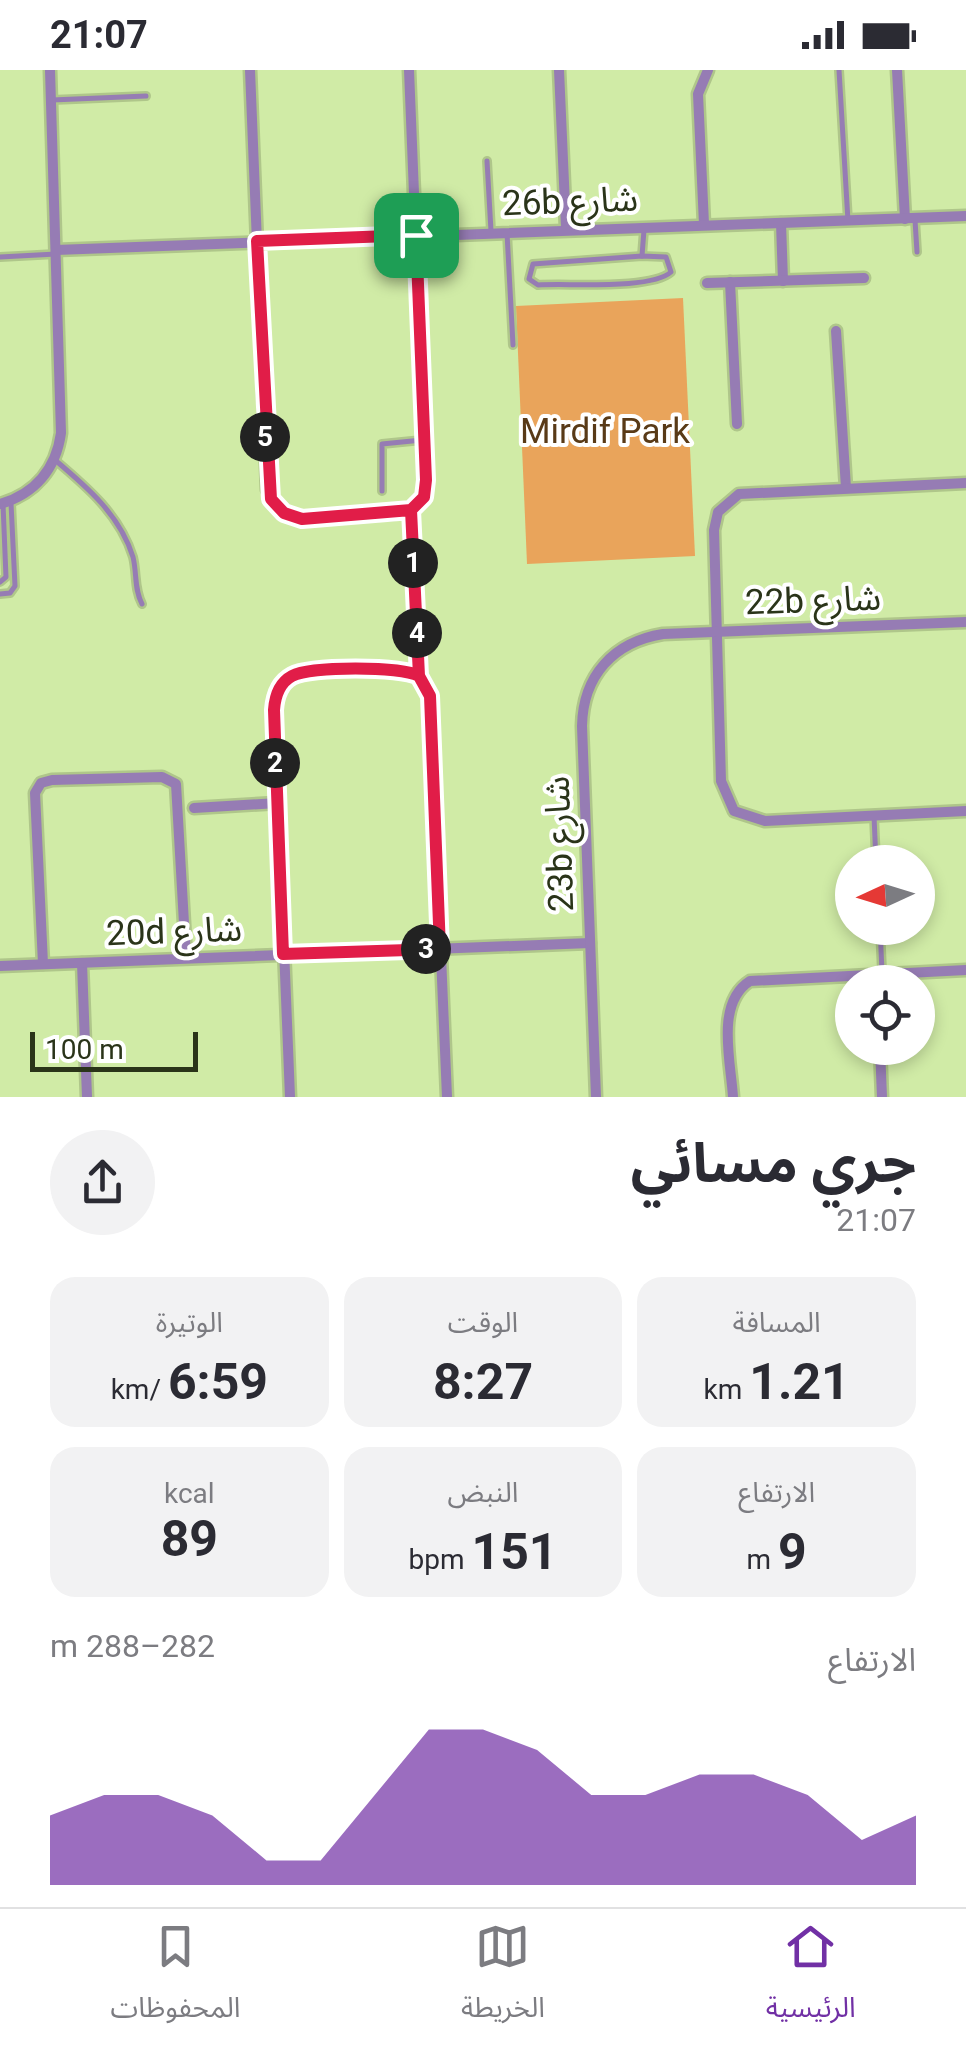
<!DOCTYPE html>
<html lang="ar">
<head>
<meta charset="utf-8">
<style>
	body { margin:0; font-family:Roboto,"Noto Sans Arabic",sans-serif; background:#f2f2f3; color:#2b2b33; direction:rtl; height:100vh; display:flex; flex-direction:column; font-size:38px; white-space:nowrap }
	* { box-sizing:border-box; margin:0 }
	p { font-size:32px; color:#7c7c81 }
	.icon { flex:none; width:55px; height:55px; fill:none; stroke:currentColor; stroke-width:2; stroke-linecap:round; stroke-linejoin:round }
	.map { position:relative; height:1027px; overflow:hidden; direction:ltr }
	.panel { display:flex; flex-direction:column; background:#fff; flex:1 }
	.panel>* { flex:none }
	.needle { width:65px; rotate:266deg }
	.fabs { position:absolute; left:835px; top:775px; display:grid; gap:20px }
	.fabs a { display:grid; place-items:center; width:100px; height:100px; border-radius:50%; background:#fff; box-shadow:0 5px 15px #0003; font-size:50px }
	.scale { position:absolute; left:30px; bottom:25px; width:168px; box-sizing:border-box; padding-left:10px; border:5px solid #2a3419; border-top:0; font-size:28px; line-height:35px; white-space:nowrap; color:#2a3419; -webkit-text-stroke:8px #fff; paint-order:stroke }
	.pin { position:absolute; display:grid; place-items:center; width:85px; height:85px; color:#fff; margin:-42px; border-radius:20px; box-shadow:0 5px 15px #0006 }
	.km { position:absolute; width:50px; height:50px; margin:-25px; border-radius:50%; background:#222; color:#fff; font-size:28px; line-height:50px; text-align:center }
	.round { display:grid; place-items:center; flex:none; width:105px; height:105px; border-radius:52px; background:#f2f2f3 }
	.overview { display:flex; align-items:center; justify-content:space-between; height:170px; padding:0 50px }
	h1 { font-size:55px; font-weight:700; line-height:75px }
	.stats { display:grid; grid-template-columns:repeat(3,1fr); gap:15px; height:170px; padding:10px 50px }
	.stats div { display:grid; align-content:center; border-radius:25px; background:#f2f2f3; text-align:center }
	.stats b { font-size:50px; font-weight:700 }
	.stats small { font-size:28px; font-weight:400 }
	.stats p { font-size:28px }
	.chart { height:280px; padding:20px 50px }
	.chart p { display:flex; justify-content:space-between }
	.chart svg { width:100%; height:180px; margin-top:10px; fill:#7130a5; opacity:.7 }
	.status { display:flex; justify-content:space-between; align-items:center; height:70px; padding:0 50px; background:#fff; direction:ltr }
	.status svg { height:28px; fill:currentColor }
	.menu { display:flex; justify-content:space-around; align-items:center; height:140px; border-top:2px solid #e1e1e2; background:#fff; font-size:28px; color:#7c7c81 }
	.menu a { display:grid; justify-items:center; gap:5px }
	.menu .selected { color:#7130a5 }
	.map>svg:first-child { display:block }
	.green { fill:#e9a45b }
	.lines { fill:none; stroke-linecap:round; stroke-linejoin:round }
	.lane-casing { stroke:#afc68a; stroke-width:10 }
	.street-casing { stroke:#afc68a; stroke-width:15 }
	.lane { stroke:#967cb4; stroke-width:5 }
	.street { stroke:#967cb4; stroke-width:10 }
	.route-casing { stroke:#fff; stroke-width:20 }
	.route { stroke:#e11d48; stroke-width:12 }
	.labels { text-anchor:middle; stroke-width:8; stroke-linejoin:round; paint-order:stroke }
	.street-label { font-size:35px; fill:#2a3419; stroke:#fff }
	.park-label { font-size:35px; fill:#593a17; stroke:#fff }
</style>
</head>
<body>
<div class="status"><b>21:07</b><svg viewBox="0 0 49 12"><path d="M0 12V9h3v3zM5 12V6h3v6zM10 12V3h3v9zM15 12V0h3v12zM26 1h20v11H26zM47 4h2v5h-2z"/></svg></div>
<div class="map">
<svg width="966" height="1027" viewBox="0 0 966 1027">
	<rect width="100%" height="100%" fill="#d0eba6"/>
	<polygon class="green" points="683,228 695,486 527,494 516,236"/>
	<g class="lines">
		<defs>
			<g id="lane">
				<polyline points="839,0 848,151"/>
				<polyline points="52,30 146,26"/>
				<polyline points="487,91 491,161"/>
				<polyline points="915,150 917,182"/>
				<polyline points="507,163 513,275"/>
				<path d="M642 186 666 187 671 202C651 220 568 213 538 215L529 209 533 194Z"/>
				<polyline points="642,186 644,160"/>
				<polyline points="0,187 56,184"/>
				<path d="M55 390C87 417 120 445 133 487 137 503 134 519 142 534"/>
				<polyline points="382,421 382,374 422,370"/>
				<polyline points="411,441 419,602"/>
				<polyline points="0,512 6,507 3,434"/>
				<polyline points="0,524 10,523 15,516 11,433"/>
				<polyline points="874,746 876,792"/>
				<polyline points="880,858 882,901"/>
			</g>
			<g id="street">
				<polyline points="250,0 267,420 284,443 302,449 405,443 418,435 426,419 409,0"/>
				<polyline points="559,0 566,158"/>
				<polyline points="897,0 905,149"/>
				<polyline points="781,153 783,211"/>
				<polyline points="704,154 698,24 708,0"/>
				<polyline points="56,180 966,146"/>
				<polyline points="730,212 737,354"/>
				<polyline points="707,213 864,208"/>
				<polyline points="836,261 846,418"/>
				<polyline points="966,413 739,424 718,442 714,460 721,711 734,741 765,751 966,741"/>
				<path d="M0 434C35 424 56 399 61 363L50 0"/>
				<polyline points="194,738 277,733"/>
				<polyline points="82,893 87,1027"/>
				<polyline points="43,894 35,723 41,713 52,710 162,707 176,714 186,888"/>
				<polyline points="0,896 590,873"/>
				<polyline points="880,978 882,1027"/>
				<path d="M290 1027 274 630C278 619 283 611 293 606 312 596 400 596 419 605L430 626 447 1027"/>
				<path d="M596 1027 582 656C583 606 613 572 663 564L966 552"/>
				<path d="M733 1027C731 992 715 933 750 911L966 900"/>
			</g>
		</defs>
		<use href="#lane" class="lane-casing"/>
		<use href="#street" class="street-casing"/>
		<use href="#lane" class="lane"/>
		<use href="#street" class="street"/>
	</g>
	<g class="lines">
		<defs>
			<path id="route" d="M416 165 426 410 424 427 411 440 419 606C400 596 311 596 292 606 279 613 275 626 274 640L283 884 440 879 430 626 419 606 411 440 302 449 284 443 271 429 257 171 416 165"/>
		</defs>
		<use href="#route" class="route-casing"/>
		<use href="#route" class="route"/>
	</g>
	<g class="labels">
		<g class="street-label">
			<text transform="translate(570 131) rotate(-2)" y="12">26b شارع</text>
			<text transform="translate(813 530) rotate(-2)" y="12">22b شارع</text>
			<text transform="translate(559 774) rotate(-92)" y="12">23b شارع</text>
			<text transform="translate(174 861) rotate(-2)" y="12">20d شارع</text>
		</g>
		<g class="park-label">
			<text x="605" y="373">Mirdif Park</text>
		</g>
	</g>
</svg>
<div class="fabs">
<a><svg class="needle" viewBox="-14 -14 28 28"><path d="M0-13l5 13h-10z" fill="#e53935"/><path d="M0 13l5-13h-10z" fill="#7c7c81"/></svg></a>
<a><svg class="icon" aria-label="locate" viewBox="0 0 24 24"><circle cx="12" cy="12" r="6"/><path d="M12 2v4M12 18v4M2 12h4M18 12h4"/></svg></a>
</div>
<div class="scale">100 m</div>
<div class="pin" style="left:416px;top:165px;background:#1e9e55"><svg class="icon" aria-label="arrive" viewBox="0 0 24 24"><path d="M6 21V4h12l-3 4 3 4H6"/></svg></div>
<b class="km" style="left:413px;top:493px">1</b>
<b class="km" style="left:275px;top:693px">2</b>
<b class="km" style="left:426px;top:879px">3</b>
<b class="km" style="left:417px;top:563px">4</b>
<b class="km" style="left:265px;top:367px">5</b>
</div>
<section class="panel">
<div class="overview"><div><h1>جري مسائي</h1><p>21:07</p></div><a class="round"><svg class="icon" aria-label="share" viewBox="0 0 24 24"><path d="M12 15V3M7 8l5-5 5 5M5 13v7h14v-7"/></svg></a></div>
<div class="stats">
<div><p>المسافة</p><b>1.21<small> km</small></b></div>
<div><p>الوقت</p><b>8:27</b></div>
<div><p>الوتيرة</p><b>6:59<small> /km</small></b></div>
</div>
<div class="stats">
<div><p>الارتفاع</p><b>9<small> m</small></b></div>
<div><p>النبض</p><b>151<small> bpm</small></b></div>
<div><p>kcal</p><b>89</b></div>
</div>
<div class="chart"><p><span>الارتفاع</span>282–288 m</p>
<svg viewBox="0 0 160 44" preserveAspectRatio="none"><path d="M0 44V27L10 22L20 22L30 27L40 38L50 38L60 22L70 6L80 6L90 11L100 22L110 22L120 17L130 17L140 22L150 33L160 27V44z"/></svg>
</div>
</section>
<nav class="menu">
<a class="selected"><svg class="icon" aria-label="home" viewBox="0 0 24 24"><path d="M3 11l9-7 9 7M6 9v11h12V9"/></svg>الرئيسية</a>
<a><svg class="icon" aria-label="map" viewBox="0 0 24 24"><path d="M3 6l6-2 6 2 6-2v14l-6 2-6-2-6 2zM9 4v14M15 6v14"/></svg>الخريطة</a>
<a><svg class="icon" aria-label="saved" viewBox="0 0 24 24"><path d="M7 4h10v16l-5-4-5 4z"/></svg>المحفوظات</a>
</nav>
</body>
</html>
